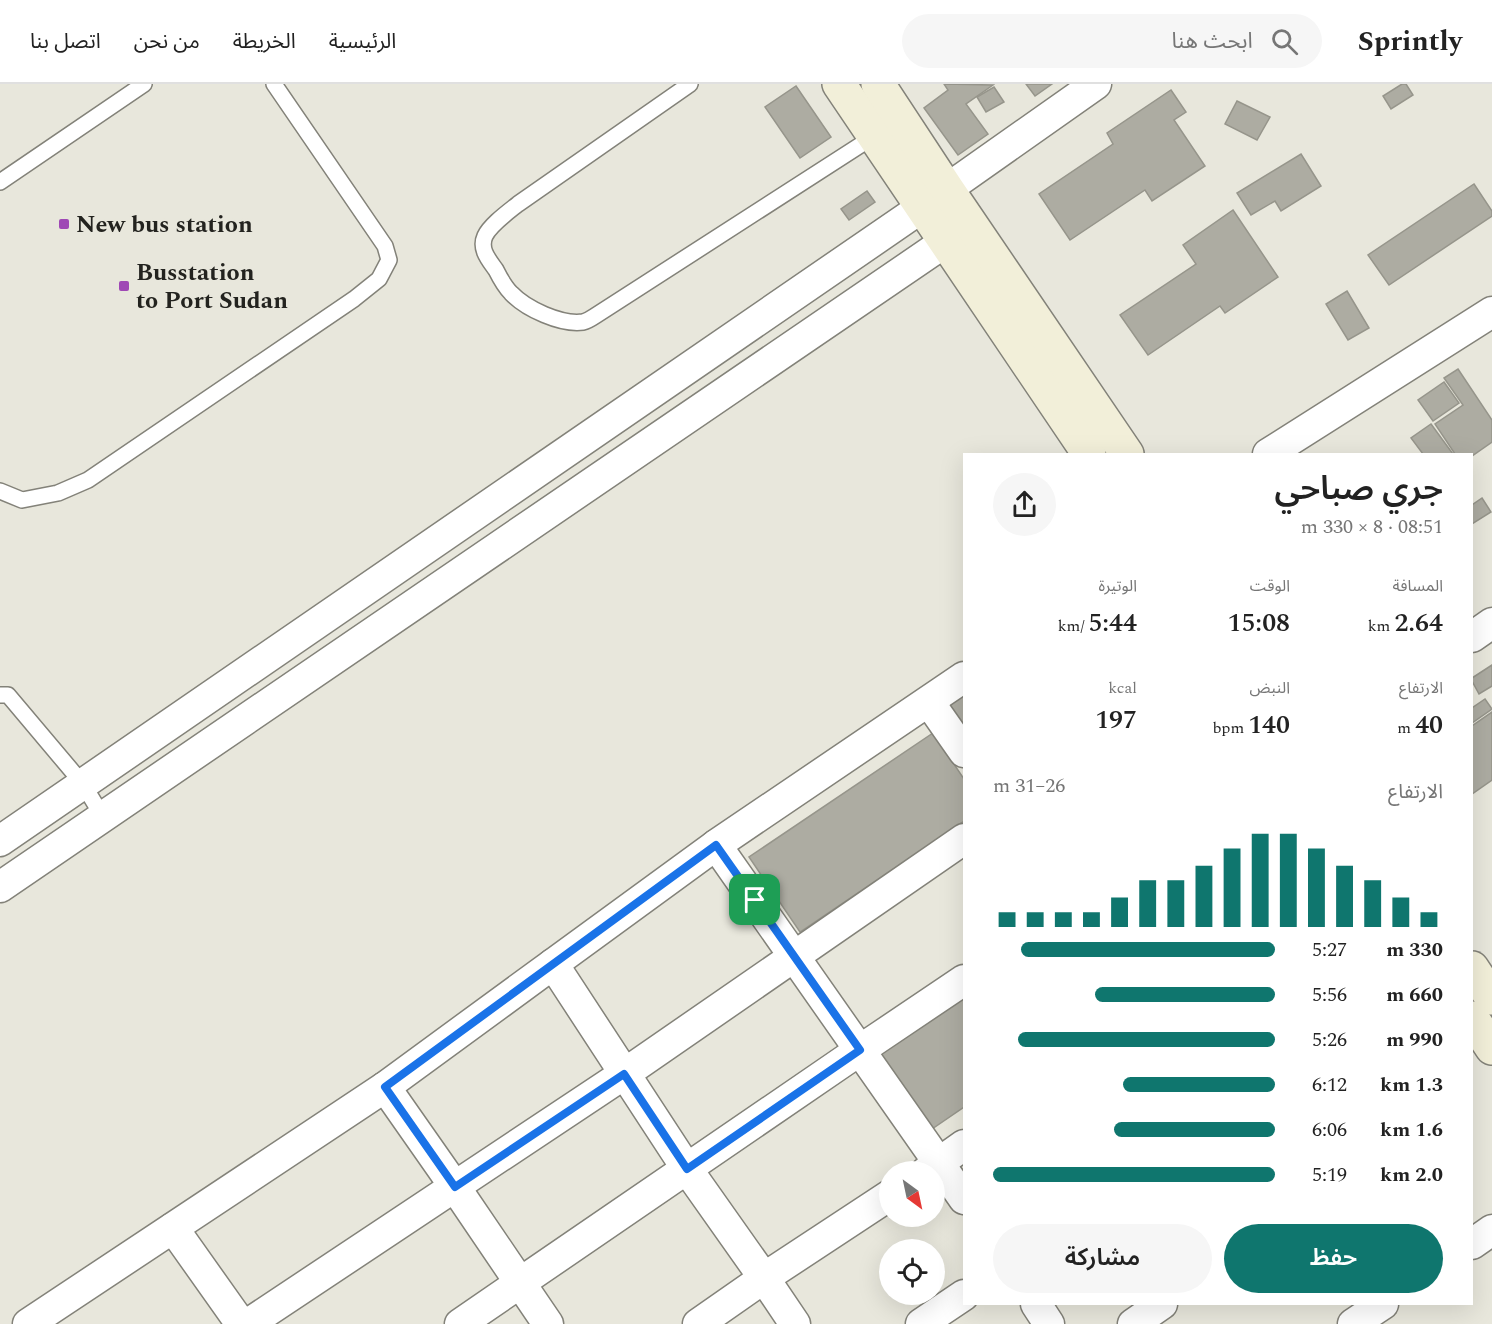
<!DOCTYPE html>
<html lang="ar">
<head>
<meta charset="utf-8">
<style>
	body { margin:0; font-family:Spectral,"Noto Sans Arabic",serif; background:#f6f6f6; color:#222; direction:rtl; height:100vh; display:flex; flex-direction:column; font-size:22px; white-space:nowrap }
	* { box-sizing:border-box; margin:0 }
	p { font-size:20px; color:#767676 }
	.icon { flex:none; width:33px; height:33px; fill:none; stroke:currentColor; stroke-width:2; stroke-linecap:round; stroke-linejoin:round }
	.map { position:relative; flex:1; overflow:hidden; direction:ltr }
	.side { position:absolute; left:963px; top:369px; width:510px; height:852px; display:flex; flex-direction:column; background:#fff; border-radius:0px; box-shadow:0 6px 24px #0002; direction:rtl }
	.side>* { flex:none }
	.needle { width:39px; rotate:147deg }
	.controls { position:absolute; left:879px; top:1077px; display:grid; gap:12px }
	.controls a { display:grid; place-items:center; width:66px; height:66px; border-radius:50%; background:#fff; box-shadow:0 6px 24px #0002; font-size:30px }
	.pin { position:absolute; display:grid; place-items:center; width:51px; height:51px; color:#fff; margin:-26px; border-radius:12px; box-shadow:0 3px 9px #0006 }
	.round { display:grid; place-items:center; flex:none; width:63px; height:63px; border-radius:32px; background:#f6f6f6 }
	.headline { display:flex; align-items:center; justify-content:space-between; height:102px; padding:0 30px }
	h1 { font-size:33px; font-weight:600; line-height:45px }
	.figures { display:grid; grid-template-columns:repeat(3,1fr); gap:9px; height:102px; padding:6px 30px }
	.figures div { display:grid; align-content:center }
	.figures b { font-size:26px; font-weight:600 }
	.figures small { font-size:16px; font-weight:400 }
	.figures p { font-size:16px }
	.chart { height:168px; padding:12px 30px }
	.chart p { display:flex; justify-content:space-between }
	.chart svg { width:100%; height:108px; margin-top:6px; stroke:#0f766e; stroke-width:6 }
	.primary-button { display:flex; gap:12px; margin-top:auto; padding:12px 30px }
	.primary-button a { flex:1; height:69px; border-radius:36px; background:#0f766e; color:#fff; font-size:24px; font-weight:600; line-height:69px; text-align:center }
	.primary-button a+a { background:#f6f6f6; color:#222 }
	ul { padding:0 30px; list-style:none; font-size:20px }
	li { display:grid; grid-template-columns:96px 72px 1fr; align-items:center; height:45px }
	li i { height:15px; border-radius:8px; background:#0f766e }
	header { display:flex; align-items:center; gap:36px; box-sizing:border-box; height:84px; padding:0 30px; background:#fff; border-bottom:2px solid #e0e0e0 }
	header strong { font-size:28px }
	nav { display:flex; gap:33px; margin-inline-start:auto; font-size:21px }
	.search { width:420px; height:54px; background:#f6f6f6; display:flex; align-items:center; gap:15px; box-sizing:border-box; padding:0 21px; border-radius:33px; color:#767676; font-size:22px }
	.map>svg:first-child { display:block }
	.building { fill:#adaca2; stroke:#96958b; stroke-width:1.5 }
	.lines { fill:none; stroke-linecap:round; stroke-linejoin:round }
	.lane-casing { stroke:#838279; stroke-width:18 }
	.street-casing { stroke:#838279; stroke-width:33 }
	.secondary-casing { stroke:#838279; stroke-width:36 }
	.lane { stroke:#fff; stroke-width:15 }
	.street { stroke:#fff; stroke-width:30 }
	.secondary { stroke:#f2efd9; stroke-width:33 }
	.route-casing { stroke:#fff; stroke-width:12 }
	.route { stroke:#1a73e8; stroke-width:8 }
	.poi-dot { fill:#9f48b5; stroke:#e8e7dc; stroke-width:2 }
	.labels { text-anchor:middle; stroke-width:4.5; stroke-linejoin:round; paint-order:stroke }
	.poi-label { font-size:24px; font-weight:bold; fill:#23231f; stroke:#e8e7dc; text-anchor:start }
</style>
</head>
<body>
<header>
<strong>Sprintly</strong>
<div class="search"><svg class="icon" aria-label="search" viewBox="0 0 24 24"><circle cx="10" cy="10" r="6"/><path d="M15 15l6 6"/></svg>ابحث هنا</div>
<nav><a>الرئيسية</a><a>الخريطة</a><a>من نحن</a><a>اتصل بنا</a></nav>
</header>
<div class="map">
<svg width="1492" height="1240" viewBox="0 0 1492 1240">
	<rect width="100%" height="100%" fill="#e8e7dc"/>
	<g class="building">
		<polygon points="944,0 993,1 966,20 988,50 958,71 924,24 948,6"/>
		<polygon points="1026,0 1052,0 1035,12"/>
		<polygon points="1402,0 1406,0 1413,11 1391,25 1383,12"/>
		<polygon points="796,2 831,53 800,74 765,23"/>
		<polygon points="994,3 1004,18 986,28 977,13"/>
		<polygon points="1171,6 1186,28 1174,36 1205,82 1152,117 1145,106 1070,156 1039,110 1113,60 1107,49"/>
		<polygon points="1237,17 1270,33 1257,56 1225,40"/>
		<polygon points="1301,70 1321,102 1281,127 1275,117 1251,131 1237,109"/>
		<polygon points="1474,100 1492,127 1492,132 1389,201 1368,171"/>
		<polygon points="867,107 875,118 849,136 841,125"/>
		<polygon points="1233,126 1278,193 1225,229 1220,222 1148,271 1120,231 1196,180 1183,161"/>
		<polygon points="1347,207 1369,244 1348,256 1326,220"/>
		<polygon points="1458,285 1492,336 1492,358 1472,372 1472,370 1455,370 1435,340 1463,321 1444,294"/>
		<polygon points="1444,298 1459,319 1433,337 1418,316"/>
		<polygon points="1431,340 1453,370 1423,370 1411,354"/>
		<polygon points="1482,414 1491,428 1472,440 1472,421"/>
		<polygon points="1492,581 1492,602 1479,610 1472,597 1472,594"/>
		<polygon points="964,609 964,645 948,620"/>
		<polygon points="1485,615 1492,625 1472,639 1472,624"/>
		<polygon points="1492,628 1492,696 1472,710 1472,642"/>
		<polygon points="933,649 964,695 964,737 800,848 749,773"/>
		<polygon points="964,912 964,1023 932,1045 880,969"/>
	</g>
	<g class="lines">
		<defs>
			<g id="lane">
				<path d="M690 0 518 120C508 128 490 141 485 152 479 165 489 176 496 186 500 194 505 203 511 209 526 225 561 241 583 238 587 237 592 234 595 232L876 51"/>
				<polyline points="0,98 144,0"/>
				<polyline points="0,407 22,416 58,409 88,396 354,215 379,195 389,176 385,162 274,0"/>
				<polyline points="0,611 8,611 83,700 103,733"/>
			</g>
			<g id="street">
				<polyline points="947,105 1096,0"/>
				<polyline points="1268,370 1492,228"/>
				<polyline points="1472,553 1492,539"/>
				<polyline points="929,618 964,668"/>
				<polyline points="0,757 921,124"/>
				<polyline points="716,761 964,1115"/>
				<polyline points="0,803 945,158"/>
				<polyline points="385,1003 455,1103 548,1240"/>
				<polyline points="926,1088 964,1061"/>
				<polyline points="173,1144 241,1240"/>
				<polyline points="1472,1160 1492,1146"/>
				<polyline points="1036,1220 1049,1240"/>
				<polyline points="28,1240 385,1003 553,880"/>
				<polyline points="248,1240 624,990 964,755"/>
				<polyline points="460,1240 860,966 964,896"/>
				<polyline points="698,1240 764,1194 890,1111"/>
				<polyline points="795,1240 764,1194 687,1085 553,880 716,761 964,593"/>
				<polyline points="921,1240 964,1211"/>
				<polyline points="1133,1240 1162,1220"/>
				<polyline points="1353,1240 1383,1220"/>
			</g>
			<g id="secondary">
				<polyline points="839,0 1089,370"/>
				<polyline points="878,0 947,105 1127,370"/>
				<polyline points="1472,884 1492,914"/>
				<polyline points="1472,934 1492,964"/>
			</g>
		</defs>
		<use href="#lane" class="lane-casing"/>
		<use href="#street" class="street-casing"/>
		<use href="#secondary" class="secondary-casing"/>
		<use href="#lane" class="lane"/>
		<use href="#street" class="street"/>
		<use href="#secondary" class="secondary"/>
	</g>
	<g class="lines">
		<defs>
			<polygon id="route" points="716,761 860,966 687,1085 624,990 455,1103 385,1003"/>
		</defs>
		<use href="#route" class="route-casing"/>
		<use href="#route" class="route"/>
	</g>
	<g class="poi-dot">
		<rect x="58" y="134" width="12" height="12" rx="3"/>
		<rect x="118" y="196" width="12" height="12" rx="3"/>
	</g>
	<g class="labels">
		<g class="poi-label">
			<text x="76" y="148">New bus station</text>
			<text x="136" y="196">Busstation<tspan x="136" dy="28">to Port Sudan</tspan></text>
		</g>
	</g>
</svg>
<div class="controls">
<a><svg class="needle" viewBox="-14 -14 28 28"><path d="M0-13l5 13h-10z" fill="#e53935"/><path d="M0 13l5-13h-10z" fill="#767676"/></svg></a>
<a><svg class="icon" aria-label="locate" viewBox="0 0 24 24"><circle cx="12" cy="12" r="6"/><path d="M12 2v4M12 18v4M2 12h4M18 12h4"/></svg></a>
</div>
<div class="pin" style="left:755px;top:816px;background:#1e9e55"><svg class="icon" aria-label="arrive" viewBox="0 0 24 24"><path d="M6 21V4h12l-3 4 3 4H6"/></svg></div>
<section class="side">
<div class="headline"><div><h1>جري صباحي</h1><p>08:51 · 8 × 330 m</p></div><a class="round"><svg class="icon" aria-label="share" viewBox="0 0 24 24"><path d="M12 15V3M7 8l5-5 5 5M5 13v7h14v-7"/></svg></a></div>
<div class="figures">
<div><p>المسافة</p><b>2.64<small> km</small></b></div>
<div><p>الوقت</p><b>15:08</b></div>
<div><p>الوتيرة</p><b>5:44<small> /km</small></b></div>
</div>
<div class="figures">
<div><p>الارتفاع</p><b>40<small> m</small></b></div>
<div><p>النبض</p><b>140<small> bpm</small></b></div>
<div><p>kcal</p><b>197</b></div>
</div>
<div class="chart"><p><span>الارتفاع</span>26–31 m</p>
<svg viewBox="0 0 160 44" preserveAspectRatio="none"><path d="M5 44V38M15 44V38M25 44V38M35 44V38M45 44V32M55 44V25M65 44V25M75 44V19M85 44V12M95 44V6M105 44V6M115 44V12M125 44V19M135 44V25M145 44V32M155 44V38"/></svg>
</div>
<ul>
<li><b>330 m</b>5:27<i style="width:90%"></i></li>
<li><b>660 m</b>5:56<i style="width:64%"></i></li>
<li><b>990 m</b>5:26<i style="width:91%"></i></li>
<li><b>1.3 km</b>6:12<i style="width:54%"></i></li>
<li><b>1.6 km</b>6:06<i style="width:57%"></i></li>
<li><b>2.0 km</b>5:19<i style="width:100%"></i></li>
</ul>
<div class="primary-button"><a>حفظ</a><a>مشاركة</a></div>
</section>
</div>
</body>
</html>
